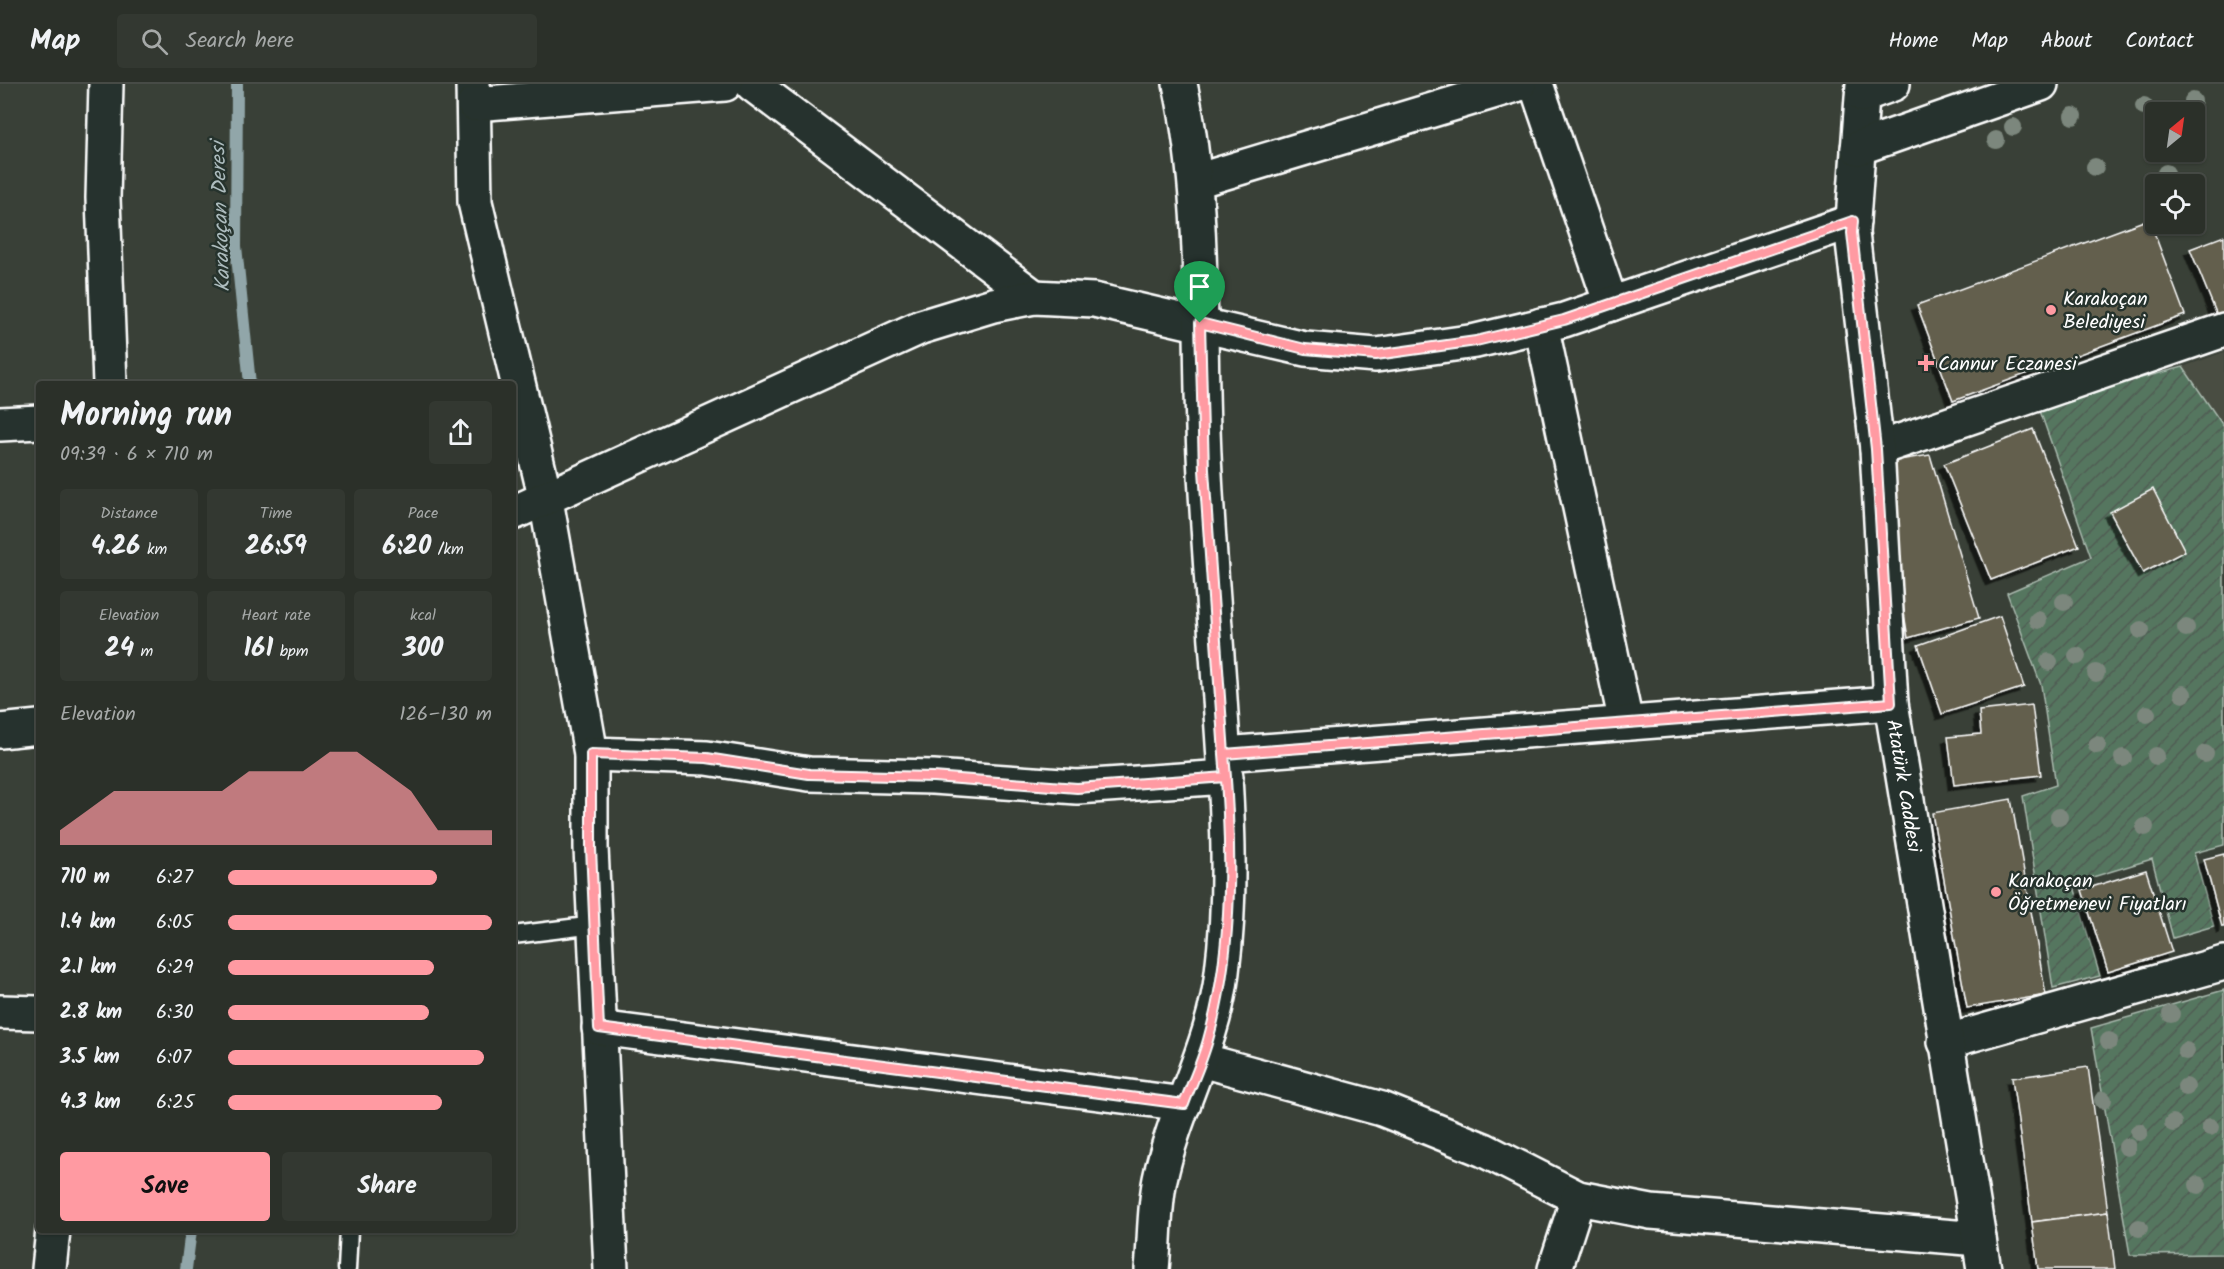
<!DOCTYPE html>
<html lang="en">
<head>
<meta charset="utf-8">
<style>
	body { margin:0; font-family:Kalam,sans-serif; background:#333831; color:#f1f3f6; height:100vh; display:flex; flex-direction:column; font-size:22px; white-space:nowrap }
	* { box-sizing:border-box; margin:0 }
	p { font-size:20px; color:#a6a9a8 }
	.icon { flex:none; width:33px; height:33px; fill:none; stroke:currentColor; stroke-width:2; stroke-linecap:round; stroke-linejoin:round }
	.map { position:relative; flex:1; overflow:hidden }
	.details { position:absolute; left:36px; top:297px; width:480px; height:852px; display:flex; flex-direction:column; background:#2b3029; border-radius:6px; box-shadow:0 2px 4px #0004,0 0 0 2px #474b46 }
	.details>* { flex:none }
	.needle { width:39px; rotate:29deg }
	.buttons { position:absolute; left:2145px; top:18px; display:grid; gap:12px }
	.buttons a { display:grid; place-items:center; width:60px; height:60px; border-radius:6px; background:#2b3029; box-shadow:0 2px 4px #0004,0 0 0 2px #474b46; font-size:30px }
	.pin { position:absolute; display:grid; place-items:center; width:51px; height:51px; color:#fff; margin:-62px -26px; border-radius:50% 50% 50% 0; rotate:-45deg; box-shadow:0 0 6px #0007 }
	.pin .icon { rotate:45deg }
	.round { display:grid; place-items:center; flex:none; width:63px; height:63px; border-radius:6px; background:#333831 }
	.head { display:flex; align-items:center; justify-content:space-between; height:102px; padding:0 24px }
	h1 { font-size:33px; font-weight:800; line-height:45px }
	.figures { display:grid; grid-template-columns:repeat(3,1fr); gap:9px; height:102px; padding:6px 24px }
	.figures div { display:grid; align-content:center; border-radius:6px; background:#333831; text-align:center }
	.figures b { font-size:26px; font-weight:800 }
	.figures small { font-size:16px; font-weight:400 }
	.figures p { font-size:16px }
	.chart { height:168px; padding:12px 24px }
	.chart p { display:flex; justify-content:space-between }
	.chart svg { width:100%; height:108px; margin-top:6px; fill:#ff9aa2; opacity:.7 }
	.button { display:flex; gap:12px; margin-top:auto; padding:12px 24px }
	.button a { flex:1; height:69px; border-radius:6px; background:#ff9aa2; color:#111; font-size:24px; font-weight:800; line-height:69px; text-align:center }
	.button a+a { background:#333831; color:#f1f3f6 }
	ul { padding:0 24px; list-style:none; font-size:20px }
	li { display:grid; grid-template-columns:96px 72px 1fr; align-items:center; height:45px }
	li i { height:15px; border-radius:8px; background:#ff9aa2 }
	header { display:flex; align-items:center; gap:36px; box-sizing:border-box; height:84px; padding:0 30px; background:#2b3029; border-bottom:2px solid #474b46 }
	header strong { font-size:28px }
	nav { display:flex; gap:33px; margin-inline-start:auto; font-size:21px }
	.search { width:420px; height:54px; background:#333831; display:flex; align-items:center; gap:15px; box-sizing:border-box; padding:0 21px; border-radius:6px; color:#a6a9a8; font-size:22px }
	.map>svg:first-child { display:block }
	.built { fill:#4a4d42 }
	.garden { fill:url(#garden-furrows); stroke:#aabaaf; stroke-width:1.5 }
	.lines { fill:none; stroke-linecap:round; stroke-linejoin:round }
	.stream { stroke:#91a6a9; stroke-width:12 }
	.building { fill:#645f4d; stroke:#fff; stroke-width:1.5; filter:url(#shadow) }
	.lane-casing { stroke:#fff; stroke-width:21 }
	.street-casing { stroke:#fff; stroke-width:38 }
	.secondary-casing { stroke:#fff; stroke-width:38 }
	.lane { stroke:#26332d; stroke-width:16 }
	.street { stroke:#26332d; stroke-width:33 }
	.secondary { stroke:#26332d; stroke-width:33 }
	.tree { fill:#7c877d }
	.route-casing { stroke:#fff; stroke-width:12 }
	.route { stroke:#ff9aa2; stroke-width:8 }
	.poi-dot { fill:#ff9aa2; stroke:#26332d; stroke-width:2 }
	.labels { text-anchor:middle; stroke-width:5; stroke-linejoin:round; paint-order:stroke }
	.poi-label { font-size:20px; fill:#fff; stroke:#26332d; text-anchor:start }
	.street-label { font-size:20px; fill:#fff; stroke:#26332d }
	.water-label { font-size:21px; font-style:italic; fill:#adbcbe; stroke:#26332d }
</style>
</head>
<body>
<header>
<strong>Map</strong>
<div class="search"><svg class="icon" aria-label="search" viewBox="0 0 24 24"><circle cx="10" cy="10" r="6"/><path d="M15 15l6 6"/></svg>Search here</div>
<nav><a>Home</a><a>Map</a><a>About</a><a>Contact</a></nav>
</header>
<div class="map">
<svg width="2224" height="1185" viewBox="0 0 2224 1185">
	<defs>
		<pattern id="garden-furrows" width="10" height="10" patternUnits="userSpaceOnUse" patternTransform="scale(1.5)"><rect width="10" height="10" fill="#55765f"/><path d="M-1 1l2-2M0 10L10 0M9 11l2-2" fill="none" stroke="#505d54"/></pattern>
		<filter id="shadow"><feDropShadow dx="-5.5" dy="5.5" stdDeviation="0" flood-color="#0009"/></filter>
	</defs>
	<rect width="100%" height="100%" fill="#394037"/>
	<filter id="ink" filterUnits="userSpaceOnUse"><feTurbulence type="fractalNoise" baseFrequency=".0167" numOctaves="2"/><feDisplacementMap in="SourceGraphic" scale="12" xChannelSelector="R" yChannelSelector="G"/><feConvolveMatrix kernelMatrix="1 2 1 2 8 2 1 2 1" color-interpolation-filters="sRGB"/></filter>
	<g filter="url(#ink)">
		<polygon class="built" points="2224,268 2224,350 2183,283"/>
		<g class="garden">
			<polygon points="2183,283 2224,343 2224,761 2194,769 2214,842 2173,854 2152,775 2073,799 2100,892 2053,904 2023,712 2056,701 2041,601 2007,509 2091,473 2038,321"/>
			<polygon points="2224,906 2224,1170 2130,1171 2091,944"/>
		</g>
		<g class="lines">
			<g class="stream">
				<polyline points="237,0 236,162 250,300"/>
				<polyline points="186,1185 191,1146"/>
			</g>
		</g>
		<g class="building">
			<polygon points="2149,135 2185,231 1953,317 1917,221"/>
			<polygon points="2224,152 2224,235 2219,236 2190,165"/>
			<polygon points="2033,345 2079,462 1991,496 1944,380"/>
			<polygon points="1930,371 1979,534 1908,554 1880,379"/>
			<polygon points="2153,405 2185,467 2143,489 2110,428"/>
			<polygon points="2000,532 2024,603 1942,630 1918,561"/>
			<polygon points="2032,621 2041,691 1954,701 1948,653 1981,650 1979,627"/>
			<polygon points="2011,715 2046,911 1967,924 1932,729"/>
			<polygon points="2224,770 2224,843 2222,843 2204,775"/>
			<polygon points="2146,786 2172,868 2108,888 2082,806"/>
			<polygon points="2088,983 2108,1128 2032,1138 2012,994"/>
			<polygon points="2108,1128 2115,1185 2038,1185 2032,1138"/>
		</g>
		<g class="lines">
			<defs>
				<g id="lane">
					<polyline points="513,851 595,841"/>
					<polyline points="347,1185 349,1146"/>
				</g>
				<g id="street">
					<polyline points="106,0 103,114 110,300"/>
					<polyline points="473,0 475,118 546,416 591,670 591,764 611,1185"/>
					<polyline points="752,0 1034,213"/>
					<polyline points="1536,0 1611,220"/>
					<polyline points="474,20 725,0"/>
					<polyline points="1196,97 1519,0"/>
					<polyline points="1541,241 1626,639"/>
					<polyline points="0,340 39,338"/>
					<polyline points="1877,365 2224,246"/>
					<polyline points="513,429 921,243 993,221 1034,213 1094,216 1305,265 1376,271 1476,257 1564,236 1853,137"/>
					<polyline points="0,647 39,643"/>
					<polyline points="591,670 707,674 809,690 933,693 1077,703 1226,693"/>
					<polyline points="1224,670 1891,619"/>
					<polyline points="0,928 39,929"/>
					<polyline points="599,944 1184,1020"/>
					<polyline points="1945,958 2224,879"/>
					<polyline points="1201,976 1382,1025 1484,1066 1578,1114 1651,1128 1979,1155"/>
					<polyline points="49,1185 53,1146"/>
					<path d="M1152 1185C1155 1156 1154 1124 1160 1095 1175 1024 1214 961 1222 888 1233 802 1227 716 1221 630 1216 550 1209 470 1205 390 1197 260 1208 128 1180 0"/>
					<polyline points="1555,1185 1578,1114"/>
				</g>
				<g id="secondary">
					<path id="s1" d="M1863 0 1852 149 1877 365 1891 619 1984 1185"/>
					<polyline points="1863,11 1893,0"/>
					<polyline points="1858,64 2041,0"/>
				</g>
			</defs>
			<use href="#lane" class="lane-casing"/>
			<use href="#street" class="street-casing"/>
			<use href="#secondary" class="secondary-casing"/>
			<use href="#lane" class="lane"/>
			<use href="#street" class="street"/>
			<use href="#secondary" class="secondary"/>
		</g>
		<g class="tree">
			<circle cx="2193" cy="17" r="9"/>
			<circle cx="2144" cy="22" r="9"/>
			<circle cx="2073" cy="32" r="9"/>
			<circle cx="2013" cy="43" r="9"/>
			<circle cx="1996" cy="56" r="9"/>
			<circle cx="2095" cy="83" r="9"/>
			<circle cx="2166" cy="89" r="9"/>
			<circle cx="2064" cy="518" r="9"/>
			<circle cx="2038" cy="536" r="9"/>
			<circle cx="2186" cy="544" r="9"/>
			<circle cx="2141" cy="546" r="9"/>
			<circle cx="2077" cy="572" r="9"/>
			<circle cx="2049" cy="578" r="9"/>
			<circle cx="2096" cy="589" r="9"/>
			<circle cx="2183" cy="610" r="9"/>
			<circle cx="2147" cy="630" r="9"/>
			<circle cx="2097" cy="661" r="9"/>
			<circle cx="2205" cy="670" r="9"/>
			<circle cx="2156" cy="672" r="9"/>
			<circle cx="2123" cy="674" r="9"/>
			<circle cx="2059" cy="733" r="9"/>
			<circle cx="2145" cy="743" r="9"/>
			<circle cx="2171" cy="930" r="9"/>
			<circle cx="2109" cy="957" r="9"/>
			<circle cx="2186" cy="967" r="9"/>
			<circle cx="2186" cy="1003" r="9"/>
			<circle cx="2103" cy="1016" r="9"/>
			<circle cx="2173" cy="1039" r="9"/>
			<circle cx="2210" cy="1043" r="9"/>
			<circle cx="2139" cy="1048" r="9"/>
			<circle cx="2127" cy="1063" r="9"/>
			<circle cx="2198" cy="1101" r="9"/>
			<circle cx="2139" cy="1144" r="9"/>
		</g>
	</g>
	<g class="lines" filter="url(#ink)">
		<defs>
			<path id="route" d="M1200 239 1204 386 1224 670 1226 693 1077 704 933 693 809 690 707 674 591 670V764L599 944 1184 1020C1192 999 1202 978 1208 956 1234 865 1232 763 1224 670L1891 619 1876 365 1852 149 1853 137 1564 236 1476 257 1376 271 1305 265 1200 239"/>
		</defs>
		<use href="#route" class="route-casing"/>
		<use href="#route" class="route"/>
	</g>
	<g class="poi-dot">
		<circle cx="2051" cy="226" r="6"/>
		<path d="M1923 270h6v6h6v6h-6v6h-6v-6h-6v-6h6z"/>
		<circle cx="1996" cy="808" r="6"/>
	</g>
	<g class="labels">
		<g class="poi-label">
			<text x="2063" y="221">Karakoçan<tspan x="2063" dy="23">Belediyesi</tspan></text>
			<text x="1938" y="286">Cannur Eczanesi</text>
			<text x="2008" y="803">Karakoçan<tspan x="2008" dy="23">Öğretmenevi Fiyatları</tspan></text>
		</g>
		<g class="street-label">
			<text dy="7" stroke="none"><textPath href="#s1" startOffset="705">Atatürk Caddesi</textPath></text>
		</g>
		<g class="water-label">
			<text transform="translate(220 133) rotate(-92)" y="7">Karakoçan Deresi</text>
		</g>
	</g>
</svg>
<div class="buttons">
<a><svg class="needle" viewBox="-14 -14 28 28"><path d="M0-13l5 13h-10z" fill="#e53935"/><path d="M0 13l5-13h-10z" fill="#a6a9a8"/></svg></a>
<a><svg class="icon" aria-label="locate" viewBox="0 0 24 24"><circle cx="12" cy="12" r="6"/><path d="M12 2v4M12 18v4M2 12h4M18 12h4"/></svg></a>
</div>
<div class="pin" style="left:1200px;top:239px;background:#1e9e55"><svg class="icon" aria-label="arrive" viewBox="0 0 24 24"><path d="M6 21V4h12l-3 4 3 4H6"/></svg></div>
<section class="details">
<div class="head"><div><h1>Morning run</h1><p>09:39 · 6 × 710 m</p></div><a class="round"><svg class="icon" aria-label="share" viewBox="0 0 24 24"><path d="M12 15V3M7 8l5-5 5 5M5 13v7h14v-7"/></svg></a></div>
<div class="figures">
<div><p>Distance</p><b>4.26<small> km</small></b></div>
<div><p>Time</p><b>26:59</b></div>
<div><p>Pace</p><b>6:20<small> /km</small></b></div>
</div>
<div class="figures">
<div><p>Elevation</p><b>24<small> m</small></b></div>
<div><p>Heart rate</p><b>161<small> bpm</small></b></div>
<div><p>kcal</p><b>300</b></div>
</div>
<div class="chart"><p><span>Elevation</span>126–130 m</p>
<svg viewBox="0 0 160 44" preserveAspectRatio="none"><path d="M0 44V38L10 30L20 22L30 22L40 22L50 22L60 22L70 14L80 14L90 14L100 6L110 6L120 14L130 22L140 38L150 38L160 38V44z"/></svg>
</div>
<ul>
<li><b>710 m</b>6:27<i style="width:79%"></i></li>
<li><b>1.4 km</b>6:05<i style="width:100%"></i></li>
<li><b>2.1 km</b>6:29<i style="width:78%"></i></li>
<li><b>2.8 km</b>6:30<i style="width:76%"></i></li>
<li><b>3.5 km</b>6:07<i style="width:97%"></i></li>
<li><b>4.3 km</b>6:25<i style="width:81%"></i></li>
</ul>
<div class="button"><a>Save</a><a>Share</a></div>
</section>
</div>
</body>
</html>
